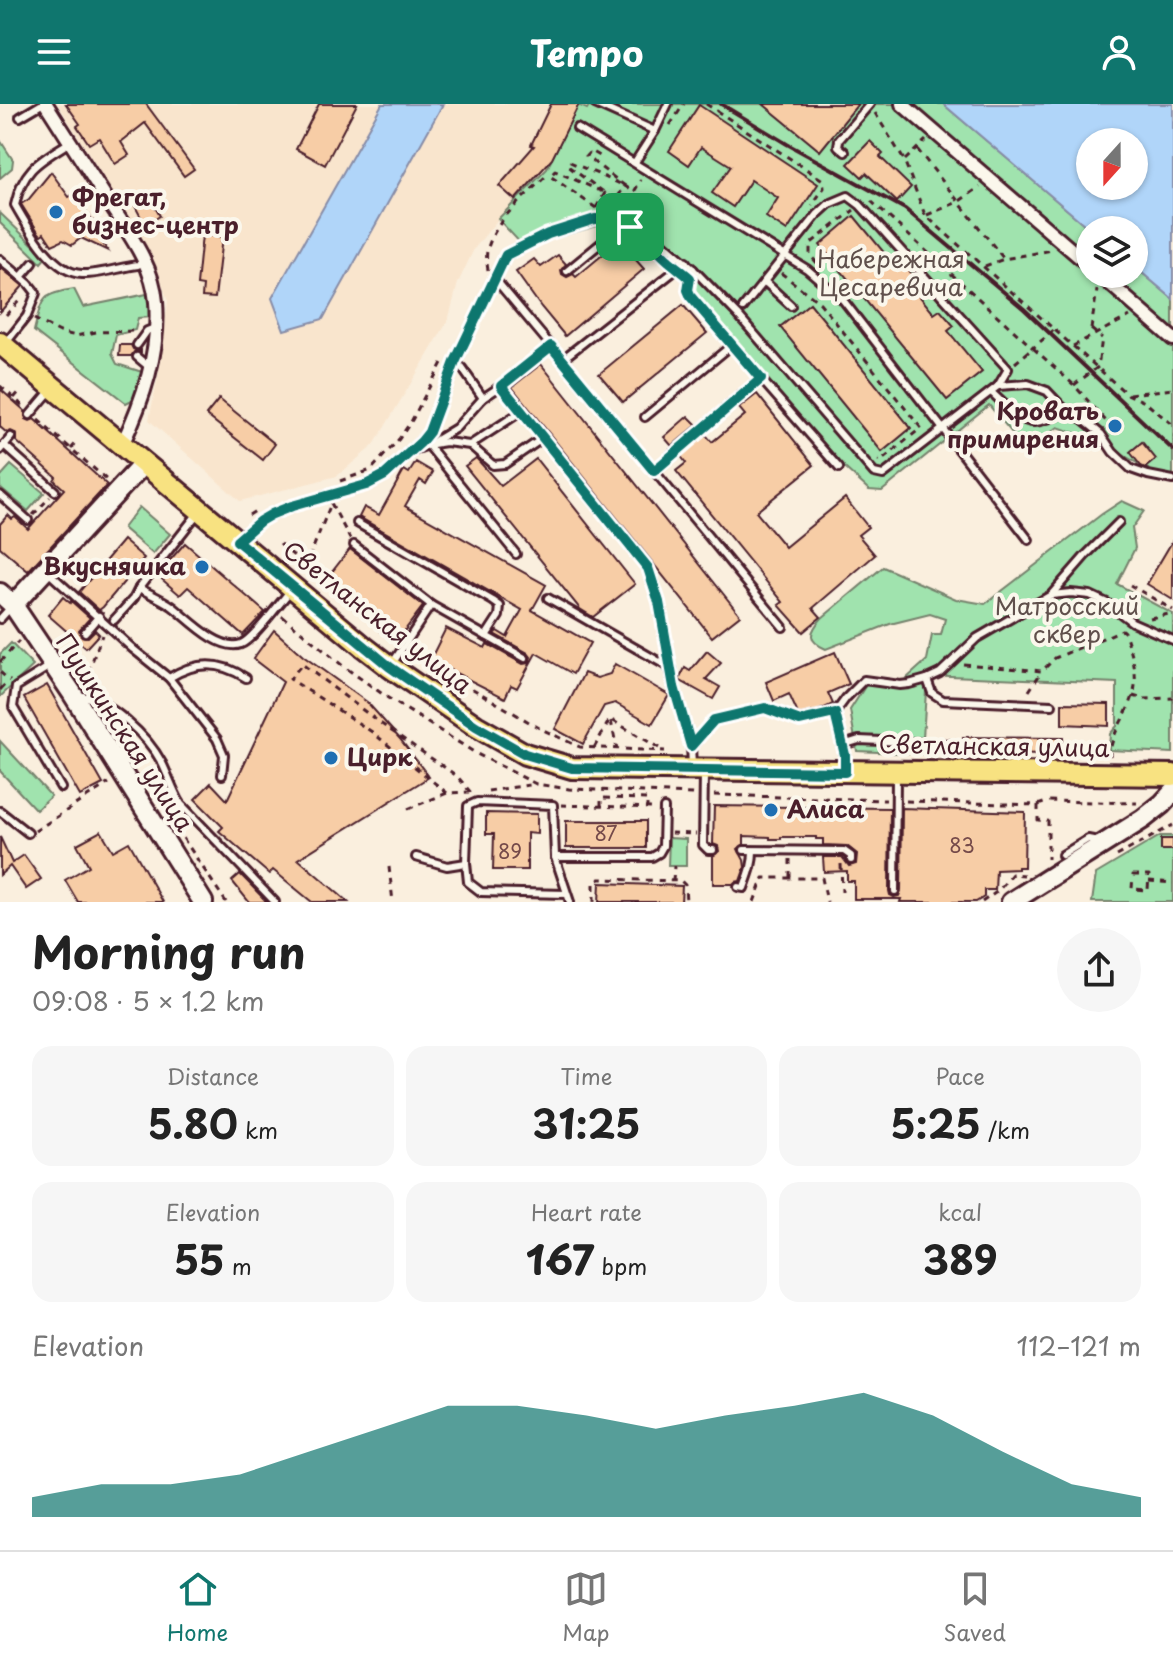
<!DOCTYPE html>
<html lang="en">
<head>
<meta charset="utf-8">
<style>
	body { margin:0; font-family:"Playpen Sans",sans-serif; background:#f6f6f6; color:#222; height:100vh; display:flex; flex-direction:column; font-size:30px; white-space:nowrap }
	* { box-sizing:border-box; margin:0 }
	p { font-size:26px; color:#767676 }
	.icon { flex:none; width:44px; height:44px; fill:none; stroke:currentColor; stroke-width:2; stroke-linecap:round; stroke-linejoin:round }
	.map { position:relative; height:798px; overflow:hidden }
	.drawer { display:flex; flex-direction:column; background:#fff; flex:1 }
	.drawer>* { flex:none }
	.needle { width:52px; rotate:201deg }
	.buttons { position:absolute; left:1076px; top:24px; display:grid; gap:16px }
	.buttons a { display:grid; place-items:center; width:72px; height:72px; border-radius:50%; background:#fff; box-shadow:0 2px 6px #0004; font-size:40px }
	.pin { position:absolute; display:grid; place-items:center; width:68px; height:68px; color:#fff; margin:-34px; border-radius:16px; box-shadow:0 4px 12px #0006 }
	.round { display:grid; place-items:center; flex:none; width:84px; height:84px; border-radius:42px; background:#f6f6f6 }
	.summary { display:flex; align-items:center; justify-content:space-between; height:136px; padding:0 32px }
	h1 { font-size:44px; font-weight:700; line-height:60px }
	.figures { display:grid; grid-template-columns:repeat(3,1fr); gap:12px; height:136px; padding:8px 32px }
	.figures div { display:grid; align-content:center; border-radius:20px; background:#f6f6f6; text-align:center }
	.figures b { font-size:40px; font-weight:700 }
	.figures small { font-size:22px; font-weight:400 }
	.figures p { font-size:22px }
	.chart { height:224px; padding:16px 32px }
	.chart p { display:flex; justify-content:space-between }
	.chart svg { width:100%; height:144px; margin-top:8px; fill:#0f766e; opacity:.7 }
	header { display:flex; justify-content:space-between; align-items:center; height:104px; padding:0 32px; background:#0f766e; color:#fff; font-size:36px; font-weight:700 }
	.menu { display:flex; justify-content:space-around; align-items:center; height:112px; border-top:2px solid #e0e0e0; background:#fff; font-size:22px; color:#767676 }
	.menu a { display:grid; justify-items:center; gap:4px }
	.menu .selected { color:#0f766e }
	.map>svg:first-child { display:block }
	.built { fill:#f9e5cd }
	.green { fill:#a0e3ae; stroke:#75816c; stroke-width:2 }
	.water { fill:#b0d5f9; stroke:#878ca7; stroke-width:2; fill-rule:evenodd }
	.building { fill:#f7cda6; stroke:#4a1f2b; stroke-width:2 }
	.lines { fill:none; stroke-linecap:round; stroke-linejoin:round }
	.lane-casing { stroke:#4a1f2b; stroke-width:12 }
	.street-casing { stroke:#4a1f2b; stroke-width:18 }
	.secondary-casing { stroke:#4a1f2b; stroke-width:24 }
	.primary-casing { stroke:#4a1f2b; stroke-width:26 }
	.path { stroke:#4a1f2b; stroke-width:3; stroke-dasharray:6 6; stroke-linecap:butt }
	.lane { stroke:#fbf7ec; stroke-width:6 }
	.street { stroke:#fbf7ec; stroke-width:12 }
	.secondary { stroke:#fbf7ec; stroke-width:18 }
	.primary { stroke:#f8e281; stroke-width:20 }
	.rail { stroke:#4a1f2b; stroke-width:4 }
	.path-bridge { stroke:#4a1f2b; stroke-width:3; stroke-dasharray:6 6; stroke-linecap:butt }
	.route-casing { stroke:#fff; stroke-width:16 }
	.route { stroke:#0f766e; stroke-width:10 }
	.poi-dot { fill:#1f6fb2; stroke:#fbf7ec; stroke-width:3 }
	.labels { text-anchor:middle; stroke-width:8; stroke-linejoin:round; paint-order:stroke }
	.number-label { font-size:20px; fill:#754a4a }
	.poi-label { font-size:24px; font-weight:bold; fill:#4a1f2b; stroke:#fbf7ec; text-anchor:start }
	.park-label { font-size:24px; fill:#60504c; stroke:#fbf7ec }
	.street-label { font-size:24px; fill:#4a1f2b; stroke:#fbf7ec }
</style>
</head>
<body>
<header><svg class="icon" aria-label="menu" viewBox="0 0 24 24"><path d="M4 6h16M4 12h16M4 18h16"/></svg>Tempo<svg class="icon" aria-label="person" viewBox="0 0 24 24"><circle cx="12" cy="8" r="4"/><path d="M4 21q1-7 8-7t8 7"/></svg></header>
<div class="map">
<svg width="1173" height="798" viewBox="0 0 1173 798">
	<rect width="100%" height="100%" fill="#faefde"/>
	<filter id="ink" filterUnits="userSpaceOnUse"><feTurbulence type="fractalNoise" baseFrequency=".0125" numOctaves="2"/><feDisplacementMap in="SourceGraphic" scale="16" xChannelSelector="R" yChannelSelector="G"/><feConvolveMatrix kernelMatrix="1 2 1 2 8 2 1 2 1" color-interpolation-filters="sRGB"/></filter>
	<g filter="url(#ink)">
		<polygon class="built" points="58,0 382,0 272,194 323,215 443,0 590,0 587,5 578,1 547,65 498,115 474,145 458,179 448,217 374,341 337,372 240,397 149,316 161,258 168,197 153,153"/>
		<g class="green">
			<polygon points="590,0 943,0 1091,126 1090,170 1134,170 1134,162 1173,195 1173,379 1096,336 1058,323 1026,346 989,301 882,387 869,386 846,365 726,230 668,157 623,115 523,142 498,115 547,65 578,1 587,5"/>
			<polygon points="0,36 13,56 12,64 0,74"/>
			<polygon points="0,109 46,153 41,159 0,119"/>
			<path d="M74 185 83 203 147 190 151 213 138 214 135 226 116 231 112 250 117 260 142 268 134 295 126 299 34 227C42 195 40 190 74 185Z"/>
			<polygon points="11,361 44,389 28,407 0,383 0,373"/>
			<path d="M1122 397 1144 407 1132 424 1135 444 1117 480 1173 510V649L1109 646 1110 630 1117 622V579L927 571 922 650 857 647 850 606 866 581 897 583 927 556 932 531H941L945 515 930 510 890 520 826 545C807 537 809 528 822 514L883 463 956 495 985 500 1102 410Z"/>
			<polygon points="139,403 170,430 153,450 123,424"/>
			<polygon points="11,539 33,562 0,593 0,550"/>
			<polygon points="0,637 51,692 36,706 0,667"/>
			<polygon points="1160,732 1173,732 1173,798 1092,798 1096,770"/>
			<polygon points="669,734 686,735 686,762 668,762"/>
		</g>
		<g class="water">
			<polygon points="382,0 443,0 323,215 284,226 272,194"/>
			<path d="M943 0H1173V195L1134 162V126H1091ZM1090 38H1134V82H1090Z"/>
		</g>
		<g class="building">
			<polygon points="66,0 146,0 194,65 184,72 145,19 121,38 129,51 115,60 99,34 89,40 77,22 80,20"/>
			<polygon points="319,0 357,0 325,61 296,45"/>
			<polygon points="551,0 579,0 552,55 515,96 499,82 534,42 531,41"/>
			<polygon points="763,0 858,0 820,47"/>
			<polygon points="699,1 818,80 787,127 766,113 778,94 751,76 733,103 712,89 731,62 701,43 689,61 669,47"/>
			<polygon points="870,37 883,50 880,53 911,83 897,98 866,69 862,73 848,60"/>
			<polygon points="51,68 69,93 74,90 93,117 89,120 108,147 81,134 72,141 63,136 52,141 44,129 41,131 39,129 21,100 29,95"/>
			<polygon points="150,94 160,112 145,121 135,102"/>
			<polygon points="854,112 895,162 901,157 913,172 907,177 934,210 940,206 954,222 948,227 982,268 947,296 820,141"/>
			<polygon points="202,131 222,133 215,194 202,193 203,182 197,181"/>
			<polygon points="619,137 644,165 565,232 541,203 516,168 534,155 541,163 558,151 566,160 561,166 562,170 567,173 573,170 576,173"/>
			<polygon points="0,163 23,182 0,208"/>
			<polygon points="810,199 911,324 882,348 780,223"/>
			<polygon points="683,201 707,229 623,298 599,270"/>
			<polygon points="120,241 131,241 133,245 137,247 141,246 141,248 134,248 131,252 119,252"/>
			<polygon points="541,260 740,511 712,533 512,283"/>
			<polygon points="0,285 25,307 26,315 30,317 34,315 107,381 28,467 0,443 0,420 8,411 12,415 15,413 28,425 64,385 54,376 56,373 16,337 17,333 15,329 11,327 7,329 0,323"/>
			<polygon points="757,290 814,361 756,408 785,443 845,394 868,423 858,431 875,451 813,504 821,513 803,528 779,501 783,498 676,367 686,359 680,351 705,330 712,338 745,311 739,304"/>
			<polygon points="219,295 275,340 263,356 206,311"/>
			<polygon points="688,312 697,321 672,342 664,333"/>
			<polygon points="1142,338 1156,355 1145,364 1141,362 1130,348"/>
			<polygon points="476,354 501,382 536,355 635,480 593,513 580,505 465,362"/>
			<polygon points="416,358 433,368 426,380 420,376 405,402 546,481 532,506 590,539 573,570 536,549 517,584 511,581 505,594 430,556 446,524 485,544 487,540 523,560 529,559 531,553 528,549 494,530 497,527 507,533 522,506 359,413 364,403 379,411 404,366 409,369"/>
			<polygon points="123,436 144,454 103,503 99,506 79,488"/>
			<polygon points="1173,436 1173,496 1147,480"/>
			<polygon points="185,439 265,508 243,531 188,483 180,491 157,471"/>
			<polygon points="350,445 423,502 402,530 328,473"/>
			<polygon points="63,493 70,499 71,497 90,514 79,526 81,532 88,533 95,526 99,530 86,544 48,511"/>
			<polygon points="274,526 303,552 367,598 400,635 429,673 298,755 348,798 312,798 273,766 269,770 219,727 223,723 195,695 211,679 227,696 283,578 253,555"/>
			<polygon points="707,547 721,559 706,575 720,583 713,595 679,576 685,564 690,567"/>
			<polygon points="835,548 849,580 828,589 833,600 818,607 800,611 798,610 789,590 774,597 766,578"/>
			<polygon points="615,560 669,591 652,620 615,599 604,602 583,640 555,625 584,569 597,574 610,570"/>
			<polygon points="47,581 103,680 80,692 24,594"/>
			<polygon points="1062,599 1109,600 1109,622 1062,620"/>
			<polygon points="963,633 1063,634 1063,650 963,649"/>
			<polygon points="714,702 890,704 889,787 890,791 894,793 899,792 901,787 902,704 1025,708 1024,763 1018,763 1018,765 996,766 995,786 984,786 984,793 976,798 900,798 901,795 854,795 854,777 847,777 847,767 824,768 823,753 842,753 849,762 856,760 857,750 847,742 823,741 823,735 816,735 816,733 781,733 781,735 770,735 770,733 744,732 744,740 738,745 744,756 745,763 740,777 735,778 733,780 713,780 713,752 719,747 718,742 713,740"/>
			<polygon points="486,709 537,710 537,730 527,729 527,766 493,766 494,730 486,730"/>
			<rect x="566" y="717" width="80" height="27"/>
			<polygon points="101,727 113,747 129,738 163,798 78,798 65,776 89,762 77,740"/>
			<polygon points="0,733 12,759 24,751 41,775 26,785 10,762 0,771"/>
			<rect x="1161" y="735" width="12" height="11"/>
			<polygon points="240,770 267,798 249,798 232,777"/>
			<polygon points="600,779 682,782 681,798 599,798"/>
		</g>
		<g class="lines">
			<defs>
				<g id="lane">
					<polyline points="595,0 655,27"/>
					<polyline points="20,13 42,0"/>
					<polyline points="577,24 807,165 843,196 1029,436"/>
					<path d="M70 38C40 57 23 64 15 101 28 123 52 169 82 170 97 171 122 163 138 161L145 157"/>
					<polyline points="845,48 838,42 839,36 870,0"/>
					<polyline points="635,58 655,27 668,0"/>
					<polyline points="0,155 29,180 36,189 27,212 6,239"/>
					<polyline points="567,167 629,116"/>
					<polyline points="21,173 33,159"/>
					<polyline points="495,175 551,242"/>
					<polyline points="765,178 791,202"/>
					<polyline points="743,204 817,111 829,100 848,92 860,101 1008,265 998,282"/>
					<polyline points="137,241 147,227 157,223"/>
					<polyline points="569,250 686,158"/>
					<polyline points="137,253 149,263"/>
					<polyline points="761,275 839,364"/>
					<polyline points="501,282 522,307"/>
					<path d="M991 288C1003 298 1019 319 1035 318 1045 317 1057 311 1067 308"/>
					<polyline points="483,294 462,264 455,258 506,151 548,130 570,122 595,115 630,115 648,126 693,165 738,211 874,369 883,371 998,282 1028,280 1047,287 1067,308 1080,313 1101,330 1113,348 1131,365 1148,371 1173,376"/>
					<polyline points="30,311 51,286"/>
					<polyline points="645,313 732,241"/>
					<polyline points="433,340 446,338 470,341 522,307 648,464 659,498 674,583 691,642 692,662"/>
					<polyline points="4,341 55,387"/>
					<polyline points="428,341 516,450"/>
					<polyline points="470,341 493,361 505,360 543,334"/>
					<polyline points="414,344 429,328 455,258"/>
					<polyline points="0,346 11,333"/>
					<polyline points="671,351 761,275 691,193 688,186 693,165"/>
					<polyline points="0,391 28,416"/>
					<path d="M198 409 139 484C150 490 162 495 172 502 188 514 219 548 241 540 252 537 281 497 291 486"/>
					<polyline points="357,419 493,497 500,502 499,512 486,532"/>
					<polyline points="240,435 260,417 272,410 292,402 366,381 385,371 411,347 428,341 456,324 483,294 501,282 551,242 783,523"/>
					<polyline points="354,441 431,501"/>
					<polyline points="48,468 133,545 169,574 217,635 224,651 222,671"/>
					<polyline points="1051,491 1071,489 1090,491 1107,499 1132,518 1173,536"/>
					<polyline points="548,494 672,565"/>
					<polyline points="0,515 10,504"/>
					<polyline points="114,516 134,494 139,484"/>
					<polyline points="85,528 99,512"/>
					<polyline points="392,560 431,501 525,554"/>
					<polyline points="50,562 16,583 13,603 61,684"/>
					<path d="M169 574C196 557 220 557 246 574"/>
					<polyline points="927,575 932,589 943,596 1052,601"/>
					<path d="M79 591C110 597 147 631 162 659 169 673 173 687 181 700L275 798"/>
					<polyline points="835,609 846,594 864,576 900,581 909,580 927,575 940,569 977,534 1051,491 1085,452 1119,418"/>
					<polyline points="843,641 859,636 949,640"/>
					<polyline points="691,642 714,616 765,604 800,617 835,609 845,651 845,664"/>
					<polyline points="704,669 703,741 708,746 713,746"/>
					<polyline points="0,707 28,729"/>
					<polyline points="744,746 844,747 851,752 851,756"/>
					<polyline points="1062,751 1088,735 1098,737"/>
					<polyline points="416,753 447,762 466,759"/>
					<polyline points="555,753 652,753 659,749 663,742 664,704"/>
					<path d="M738 783 744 784C749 770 753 761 753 747"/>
					<polyline points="895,787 896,672"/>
					<polyline points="567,790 481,788 468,778 466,759 468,702 477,698 553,701 555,753 570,798"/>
				</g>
				<g id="street">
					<path d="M46 0C66 31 86 63 106 94 126 126 153 159 156 198 160 248 143 296 122 341"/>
					<polyline points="902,0 1090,162"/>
					<polyline points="1099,170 1173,235"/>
				</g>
				<g id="secondary">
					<polyline points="0,489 13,501 72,589 203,798"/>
					<polyline points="13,501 144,359"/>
					<polyline points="1011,798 1143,715 1162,700 1173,688"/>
				</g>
				<polyline id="primary" points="0,239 364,543 390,563 476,622 525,650 572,664 1173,671"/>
			</defs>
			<use href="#lane" class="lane-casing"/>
			<use href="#street" class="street-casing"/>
			<use href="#secondary" class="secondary-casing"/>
			<use href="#primary" class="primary-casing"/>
			<g class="path">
				<polyline points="706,0 823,76 824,84 812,101"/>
				<polyline points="875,9 904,56 925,111 1127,290 1145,298 1173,321"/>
				<polyline points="670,21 684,0"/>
				<polyline points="917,45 1004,155"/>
				<polyline points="905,56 926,36"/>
				<polyline points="871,97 1033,244 1055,225"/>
				<polyline points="596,104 550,72 555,67 605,89 568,62 570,58 625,82 586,52 591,47 600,52"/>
				<polyline points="596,104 605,89 615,97 625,82 634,88 641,76"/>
				<polyline points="927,111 958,98 980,83"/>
				<polyline points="817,159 810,151 810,140 854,106"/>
				<polyline points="985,162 1004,155 1052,146"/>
				<path d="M488 166C487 160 486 153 487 147 495 115 524 94 546 72"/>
				<polyline points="781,169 820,199 921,324 881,357 878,356"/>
				<polyline points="6,211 19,197"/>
				<polyline points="34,215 60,228 76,232 96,228 135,227"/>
				<polyline points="1091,225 1097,186"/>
				<polyline points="1073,242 1130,212"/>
				<polyline points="1015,259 1033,244 1074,281 1113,325 1115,331"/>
				<polyline points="1074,281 1098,263 1102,234"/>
				<polyline points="0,282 23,302"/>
				<polyline points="1129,290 1173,285"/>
				<polyline points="14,294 21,286"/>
				<polyline points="38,316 107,376"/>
				<polyline points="71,345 78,337"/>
				<polyline points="340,377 371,366 399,335 412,316 443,257"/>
				<polyline points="331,399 350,435"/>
				<polyline points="33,411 50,393"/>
				<polyline points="249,411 257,406"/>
				<polyline points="280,440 397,540"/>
				<polyline points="310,466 309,454 330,402"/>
				<polyline points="1130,481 1173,506"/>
				<polyline points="282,512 343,562 388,594 477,650 536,680 569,685 694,690"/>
				<polyline points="1150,514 1173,509"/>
				<polyline points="410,548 541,625 580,643 665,647"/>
				<polyline points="0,558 19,537"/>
				<path d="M963 560 1042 567 1055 554 1122 526 1125 529C1132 550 1139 571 1133 592 1127 612 1110 630 1110 652"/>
				<polyline points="0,568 10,577"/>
				<polyline points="84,579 102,531"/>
				<polyline points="0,586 6,579"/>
				<polyline points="1029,587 1042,567"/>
				<polyline points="1133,592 1144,595 1173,594"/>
				<polyline points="611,617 617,645"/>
				<polyline points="594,644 610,615 661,645"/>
				<polyline points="488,687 536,680"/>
				<polyline points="447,689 372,628 290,575 302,560 380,619 457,672 472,690"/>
				<polyline points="714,691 886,696"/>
				<polyline points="906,697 1038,701 1049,697 1137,699"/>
				<polyline points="561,701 653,704"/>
				<polyline points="1038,701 1038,716 1048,717 1048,755"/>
				<polyline points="601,703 601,694 647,695 647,704"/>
				<polyline points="408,705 447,689 469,688"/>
				<polyline points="35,727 109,679"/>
				<polyline points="671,729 696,730"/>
				<polyline points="183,734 226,798"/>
				<polyline points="1117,752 1173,721"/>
				<polyline points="790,755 790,774"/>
				<polyline points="841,760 842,788"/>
				<polyline points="389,763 393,798"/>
				<polygon points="1133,771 1149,771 1148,786 1132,785"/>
				<polyline points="673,777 674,762"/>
				<polyline points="1149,777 1173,779"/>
				<polyline points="594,798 594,779 600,775 681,777 685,781 686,798"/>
				<polyline points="754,798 763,774 822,774 827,798"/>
				<polyline points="982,798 998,787 1012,770 1024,771"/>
			</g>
			<use href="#lane" class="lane"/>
			<use href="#street" class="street"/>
			<use href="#secondary" class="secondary"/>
			<use href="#primary" class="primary"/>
			<polyline class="rail" points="721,0 787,40 905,105 1024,205 1173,346"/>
			<polyline class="path-bridge" points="1091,225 1102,234"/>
		</g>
	</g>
	<g class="lines" filter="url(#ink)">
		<defs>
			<path id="route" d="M595 115H630L622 122C643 125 653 144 669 157 676 163 683 168 690 174L688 186 691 193 761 275 654 367 551 242 501 282 648 464 659 498 674 583 691 642 714 616 765 604 800 617 835 609 845 651V668L572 664 525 650 476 622 390 563 237 437 260 417 272 410 292 402 366 381 385 371 421 338 429 328 455 258 506 151 548 130Z"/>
		</defs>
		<use href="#route" class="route-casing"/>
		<use href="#route" class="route"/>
	</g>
	<g class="poi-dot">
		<circle cx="56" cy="108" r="8"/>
		<circle cx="1115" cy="322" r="8"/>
		<circle cx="202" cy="463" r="8"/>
		<circle cx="331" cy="654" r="8"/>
		<circle cx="771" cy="706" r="8"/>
	</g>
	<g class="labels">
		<g class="number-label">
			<text x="606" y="737">87</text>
			<text x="962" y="749">83</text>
			<text x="510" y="755">89</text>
		</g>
		<g class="poi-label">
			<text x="72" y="102">Фрегат,<tspan x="72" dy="28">бизнес-центр</tspan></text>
			<text x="1099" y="316" text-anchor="end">Кровать<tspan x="1099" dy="28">примирения</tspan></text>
			<text x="186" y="471" text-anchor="end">Вкусняшка</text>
			<text x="347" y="662">Цирк</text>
			<text x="787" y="714">Алиса</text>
		</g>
		<g class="park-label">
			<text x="891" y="164">Набережная<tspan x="891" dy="28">Цесаревича</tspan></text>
			<text x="1067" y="511">Матросский<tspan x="1067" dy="28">сквер</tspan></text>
		</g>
		<g class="street-label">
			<text transform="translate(377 514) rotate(38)" y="8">Светланская улица</text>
			<text transform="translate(124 629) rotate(57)" y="8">Пушкинская улица</text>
			<text transform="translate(994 643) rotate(1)" y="8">Светланская улица</text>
		</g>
	</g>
</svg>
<div class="buttons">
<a><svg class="needle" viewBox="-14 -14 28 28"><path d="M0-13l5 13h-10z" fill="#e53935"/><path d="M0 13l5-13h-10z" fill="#767676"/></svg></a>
<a><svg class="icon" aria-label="layers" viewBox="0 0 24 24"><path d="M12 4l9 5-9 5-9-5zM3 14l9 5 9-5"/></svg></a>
</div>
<div class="pin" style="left:630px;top:123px;background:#1e9e55"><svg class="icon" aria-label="arrive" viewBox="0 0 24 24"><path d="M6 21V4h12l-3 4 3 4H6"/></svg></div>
</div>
<section class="drawer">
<div class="summary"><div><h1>Morning run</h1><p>09:08 · 5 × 1.2 km</p></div><a class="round"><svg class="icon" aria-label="share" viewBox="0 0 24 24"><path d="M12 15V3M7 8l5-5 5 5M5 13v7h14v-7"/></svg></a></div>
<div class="figures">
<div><p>Distance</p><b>5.80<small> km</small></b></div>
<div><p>Time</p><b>31:25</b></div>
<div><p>Pace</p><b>5:25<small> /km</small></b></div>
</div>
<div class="figures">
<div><p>Elevation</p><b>55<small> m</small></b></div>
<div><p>Heart rate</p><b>167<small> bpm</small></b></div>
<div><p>kcal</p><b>389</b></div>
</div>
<div class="chart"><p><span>Elevation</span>112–121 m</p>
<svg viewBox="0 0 160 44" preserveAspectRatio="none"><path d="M0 44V38L10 34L20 34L30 31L40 24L50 17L60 10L70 10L80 13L90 17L100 13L110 10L120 6L130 13L140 24L150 34L160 38V44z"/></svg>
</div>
</section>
<nav class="menu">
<a class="selected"><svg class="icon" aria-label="home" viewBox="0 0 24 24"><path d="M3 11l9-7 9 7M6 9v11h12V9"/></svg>Home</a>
<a><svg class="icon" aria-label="map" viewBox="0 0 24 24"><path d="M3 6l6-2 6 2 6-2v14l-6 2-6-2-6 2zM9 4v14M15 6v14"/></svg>Map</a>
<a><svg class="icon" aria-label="saved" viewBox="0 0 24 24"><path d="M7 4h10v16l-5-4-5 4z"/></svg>Saved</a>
</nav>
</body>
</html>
